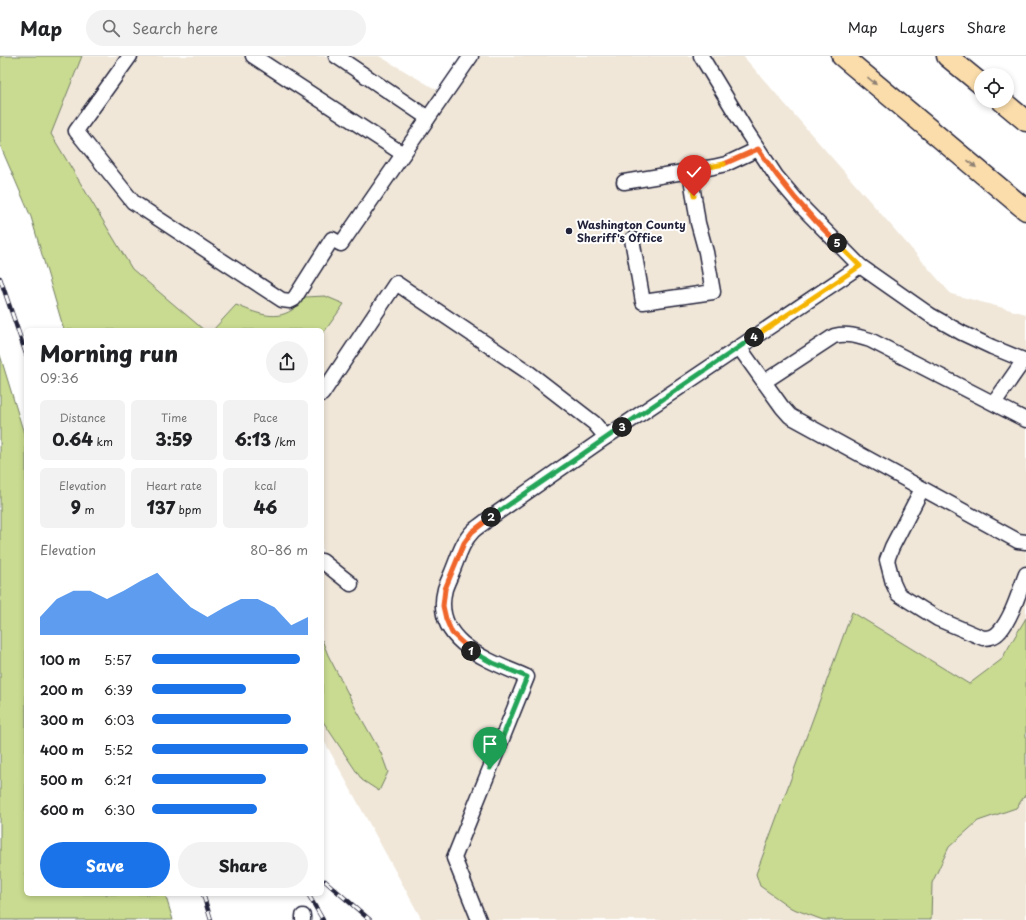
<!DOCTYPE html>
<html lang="en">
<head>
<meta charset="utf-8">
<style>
	body { margin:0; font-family:"Playpen Sans",sans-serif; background:#f2f2f2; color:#202124; height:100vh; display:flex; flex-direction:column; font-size:15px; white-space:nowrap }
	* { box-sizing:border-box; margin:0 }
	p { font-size:13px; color:#757577 }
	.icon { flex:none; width:22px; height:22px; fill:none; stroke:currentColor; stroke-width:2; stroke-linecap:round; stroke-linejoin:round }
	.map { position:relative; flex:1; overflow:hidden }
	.side { position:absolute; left:24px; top:272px; width:300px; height:568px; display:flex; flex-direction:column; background:#fff; border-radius:6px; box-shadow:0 2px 6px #0003 }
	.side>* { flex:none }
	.buttons { position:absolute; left:974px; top:12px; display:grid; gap:8px }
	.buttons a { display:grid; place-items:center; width:40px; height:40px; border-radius:50%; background:#fff; box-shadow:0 2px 6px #0003; font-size:20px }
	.pin { position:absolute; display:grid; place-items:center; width:34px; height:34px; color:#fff; margin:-41px -17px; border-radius:50% 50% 50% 0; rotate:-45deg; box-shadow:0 0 4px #0007 }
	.pin .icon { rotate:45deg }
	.km { position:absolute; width:20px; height:20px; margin:-10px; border-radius:50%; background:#222; color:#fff; font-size:11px; line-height:20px; text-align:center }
	.round { display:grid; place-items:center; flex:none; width:42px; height:42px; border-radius:21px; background:#f2f2f2 }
	.headline { display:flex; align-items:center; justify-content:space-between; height:68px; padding:0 16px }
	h1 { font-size:22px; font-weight:800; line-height:30px }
	.metrics { display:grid; grid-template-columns:repeat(3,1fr); gap:6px; height:68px; padding:4px 16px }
	.metrics div { display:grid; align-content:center; border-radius:6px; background:#f2f2f2; text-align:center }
	.metrics b { font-size:17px; font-weight:800 }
	.metrics small { font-size:11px; font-weight:400 }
	.metrics p { font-size:11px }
	.chart { height:112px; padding:8px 16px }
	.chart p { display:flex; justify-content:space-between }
	.chart svg { width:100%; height:72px; margin-top:4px; fill:#1a73e8; opacity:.7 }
	.primary-button { display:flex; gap:8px; margin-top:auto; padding:8px 16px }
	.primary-button a { flex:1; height:46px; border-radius:24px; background:#1a73e8; color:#fff; font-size:16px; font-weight:800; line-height:46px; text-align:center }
	.primary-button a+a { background:#f2f2f2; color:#202124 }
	ul { padding:0 16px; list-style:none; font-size:13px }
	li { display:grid; grid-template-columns:64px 48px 1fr; align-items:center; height:30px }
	li i { height:10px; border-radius:5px; background:#1a73e8 }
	header { display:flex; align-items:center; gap:24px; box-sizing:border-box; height:56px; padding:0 20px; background:#fff; border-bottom:1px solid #e0e0e0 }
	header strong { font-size:19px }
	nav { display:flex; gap:22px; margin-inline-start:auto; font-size:14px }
	.search { width:280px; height:36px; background:#f2f2f2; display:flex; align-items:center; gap:10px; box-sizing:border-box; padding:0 14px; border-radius:22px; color:#757577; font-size:15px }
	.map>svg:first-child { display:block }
	.built { fill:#f0e7d9 }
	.green { fill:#c8db90; stroke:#757e66 }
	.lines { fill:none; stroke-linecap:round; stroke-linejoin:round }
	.minor-casing { stroke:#22223b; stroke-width:17 }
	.highway-casing { stroke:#22223b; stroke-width:23 }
	.minor { stroke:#fff; stroke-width:14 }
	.highway { stroke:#fbddab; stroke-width:20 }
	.rail-casing { stroke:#22223b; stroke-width:4.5 }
	.rail { stroke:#fff; stroke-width:3; stroke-dasharray:9; stroke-linecap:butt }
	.oneway { fill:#8e8073 }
	.split-1-casing { stroke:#fff; stroke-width:8 }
	.split-2-casing { stroke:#fff; stroke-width:8 }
	.split-3-casing { stroke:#fff; stroke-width:8 }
	.split-4-casing { stroke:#fff; stroke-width:8 }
	.split-5-casing { stroke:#fff; stroke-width:8 }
	.split-6-casing { stroke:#fff; stroke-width:8 }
	.split-7-casing { stroke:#fff; stroke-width:8 }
	.split-1 { stroke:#22a559; stroke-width:5 }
	.split-2 { stroke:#f0652b; stroke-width:5 }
	.split-3 { stroke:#22a559; stroke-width:5 }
	.split-4 { stroke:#22a559; stroke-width:5 }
	.split-5 { stroke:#f5b400; stroke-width:5 }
	.split-6 { stroke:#f0652b; stroke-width:5 }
	.split-7 { stroke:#f5b400; stroke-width:5 }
	.poi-dot { fill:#22223b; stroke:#fff; stroke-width:1.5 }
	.labels { text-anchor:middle; stroke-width:4; stroke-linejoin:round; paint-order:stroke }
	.poi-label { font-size:11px; font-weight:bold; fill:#22223b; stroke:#fff; text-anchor:start }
</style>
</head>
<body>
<header>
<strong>Map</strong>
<div class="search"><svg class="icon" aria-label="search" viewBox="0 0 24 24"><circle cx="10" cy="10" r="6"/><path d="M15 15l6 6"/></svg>Search here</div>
<nav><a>Map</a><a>Layers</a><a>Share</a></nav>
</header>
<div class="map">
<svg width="1026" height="864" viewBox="0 0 1026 864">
	<rect width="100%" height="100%" fill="#fff"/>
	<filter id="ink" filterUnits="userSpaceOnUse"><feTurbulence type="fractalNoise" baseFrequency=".025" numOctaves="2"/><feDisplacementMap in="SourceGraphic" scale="8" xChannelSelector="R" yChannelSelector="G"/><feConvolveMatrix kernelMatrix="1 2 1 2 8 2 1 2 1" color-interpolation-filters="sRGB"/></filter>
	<g filter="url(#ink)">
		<polygon class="built" points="81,0 379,0 444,38 475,0 743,0 951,238 1026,258 1026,864 422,864 322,681 322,274 109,274 29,94"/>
		<g class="green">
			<polygon points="0,0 82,0 51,78 132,213 204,274 64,274 31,161 0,89"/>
			<path d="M325 240 344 248 322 279V274H213L236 249C254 256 274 266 292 254 297 251 301 245 305 241Z"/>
			<polygon points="0,299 26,384 26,838 165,838 173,864 0,864"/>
			<polygon points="852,556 969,628 1001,604 1026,562 1026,738 1016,752 978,765 949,791 932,827 931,864 823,864 791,852 760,830 756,818"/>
			<polygon points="322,584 328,599 356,653 381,697 388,716 379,735 362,724 322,664"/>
		</g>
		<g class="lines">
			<defs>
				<g id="minor">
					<polyline points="130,0 76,75 133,146 282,244 290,245 294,243 332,183 341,188 471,0"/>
					<polyline points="253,0 403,98"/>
					<polyline points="336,0 428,62"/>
					<polyline points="701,0 747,76 776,120 804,153 860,210 930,259 962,277 992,291 1026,305"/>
					<polyline points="624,126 713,111 726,108 758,93"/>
					<polyline points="632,183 643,246 713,236 706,196 698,167 690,115"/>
					<polyline points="739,291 782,351 790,360 1018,485 1026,486"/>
					<path d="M764 326 834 280C847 277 857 280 870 284L1026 364"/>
					<polyline points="322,338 396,227 528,316 594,367 606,381"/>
					<polyline points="994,347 1024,304"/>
					<path d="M922 433 892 491 887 504 893 527 898 538 938 563 983 582C990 582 995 581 1000 575 1012 561 1019 536 1026 518"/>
					<polyline points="322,505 351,528"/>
					<polyline points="303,860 303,864"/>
					<path d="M479 864 454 802 527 621C490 605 431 586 445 533 447 527 450 521 452 516 458 502 462 486 473 475 477 471 483 468 487 464L606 381 860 210"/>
				</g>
				<g id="highway">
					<polyline points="842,0 1026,154"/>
					<polyline points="947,0 981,28"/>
					<polyline points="1002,45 1026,65"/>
				</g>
			</defs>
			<use href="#minor" class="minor-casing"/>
			<use href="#highway" class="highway-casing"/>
			<use href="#minor" class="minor"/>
			<use href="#highway" class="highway"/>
			<defs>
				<g id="rail">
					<polyline points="0,222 26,298"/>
					<polyline points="325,825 370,864"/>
					<polyline points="203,838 211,864"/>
					<polyline points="308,838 323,864"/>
				</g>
			</defs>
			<use href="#rail" class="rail-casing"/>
			<use href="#rail" class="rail"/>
		</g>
		<defs><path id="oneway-solid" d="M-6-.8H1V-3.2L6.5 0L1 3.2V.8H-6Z"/></defs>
		<g class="oneway">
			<use href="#oneway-solid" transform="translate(872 25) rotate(40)"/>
			<use href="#oneway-solid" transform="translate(972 108) rotate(40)"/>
		</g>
	</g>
	<g class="lines" filter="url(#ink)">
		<defs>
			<polyline id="split-1" points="471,595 493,607 527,621 490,712"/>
			<polyline id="split-2" points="471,595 452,577 446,563 443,550 445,533 464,487 472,476 491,461"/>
			<polyline id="split-3" points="491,461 622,371"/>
			<polyline id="split-4" points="622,371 754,281"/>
			<polyline id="split-5" points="754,281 860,210 837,187"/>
			<path id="split-6" d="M724 108 758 93C781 127 807 158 837 187"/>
			<polyline id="split-7" points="694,140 690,115 724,108"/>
		</defs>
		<use href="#split-1" class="split-1-casing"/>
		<use href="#split-2" class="split-2-casing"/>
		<use href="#split-3" class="split-3-casing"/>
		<use href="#split-4" class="split-4-casing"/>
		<use href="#split-5" class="split-5-casing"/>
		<use href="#split-6" class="split-6-casing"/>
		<use href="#split-7" class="split-7-casing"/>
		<use href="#split-1" class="split-1"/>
		<use href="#split-2" class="split-2"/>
		<use href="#split-3" class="split-3"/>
		<use href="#split-4" class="split-4"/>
		<use href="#split-5" class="split-5"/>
		<use href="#split-6" class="split-6"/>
		<use href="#split-7" class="split-7"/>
	</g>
	<circle class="poi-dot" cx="569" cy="175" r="4"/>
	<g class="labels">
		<g class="poi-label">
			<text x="577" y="173">Washington County<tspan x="577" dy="13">Sheriff's Office</tspan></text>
		</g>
	</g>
</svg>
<div class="buttons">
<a><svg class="icon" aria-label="locate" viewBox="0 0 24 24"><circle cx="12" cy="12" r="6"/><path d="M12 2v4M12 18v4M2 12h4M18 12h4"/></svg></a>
</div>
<div class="pin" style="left:490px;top:712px;background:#1e9e55"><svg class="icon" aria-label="arrive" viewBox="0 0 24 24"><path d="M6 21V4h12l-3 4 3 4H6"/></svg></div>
<div class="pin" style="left:694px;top:140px;background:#d93025"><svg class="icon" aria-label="check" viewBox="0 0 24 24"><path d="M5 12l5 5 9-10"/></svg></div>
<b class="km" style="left:471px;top:595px">1</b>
<b class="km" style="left:491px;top:461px">2</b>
<b class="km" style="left:622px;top:371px">3</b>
<b class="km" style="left:754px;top:281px">4</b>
<b class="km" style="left:837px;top:187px">5</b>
<section class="side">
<div class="headline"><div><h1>Morning run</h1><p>09:36</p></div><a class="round"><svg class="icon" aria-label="share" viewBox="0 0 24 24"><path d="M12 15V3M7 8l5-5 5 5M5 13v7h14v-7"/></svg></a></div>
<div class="metrics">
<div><p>Distance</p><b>0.64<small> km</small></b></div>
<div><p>Time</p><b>3:59</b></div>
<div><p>Pace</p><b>6:13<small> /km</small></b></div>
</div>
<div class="metrics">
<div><p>Elevation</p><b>9<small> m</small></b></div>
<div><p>Heart rate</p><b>137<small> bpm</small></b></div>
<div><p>kcal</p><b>46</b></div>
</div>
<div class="chart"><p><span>Elevation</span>80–86 m</p>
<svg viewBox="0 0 160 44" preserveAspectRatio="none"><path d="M0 44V33L10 22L20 17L30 17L40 22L50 17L60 11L70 6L80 17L90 27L100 33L110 27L120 22L130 22L140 27L150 38L160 33V44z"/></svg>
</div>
<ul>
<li><b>100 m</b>5:57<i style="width:95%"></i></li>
<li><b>200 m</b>6:39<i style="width:60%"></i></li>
<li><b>300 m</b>6:03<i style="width:89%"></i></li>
<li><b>400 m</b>5:52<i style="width:100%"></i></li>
<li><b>500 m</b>6:21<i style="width:73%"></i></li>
<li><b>600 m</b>6:30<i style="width:67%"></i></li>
</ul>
<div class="primary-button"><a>Save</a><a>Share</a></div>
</section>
</div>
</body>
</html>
